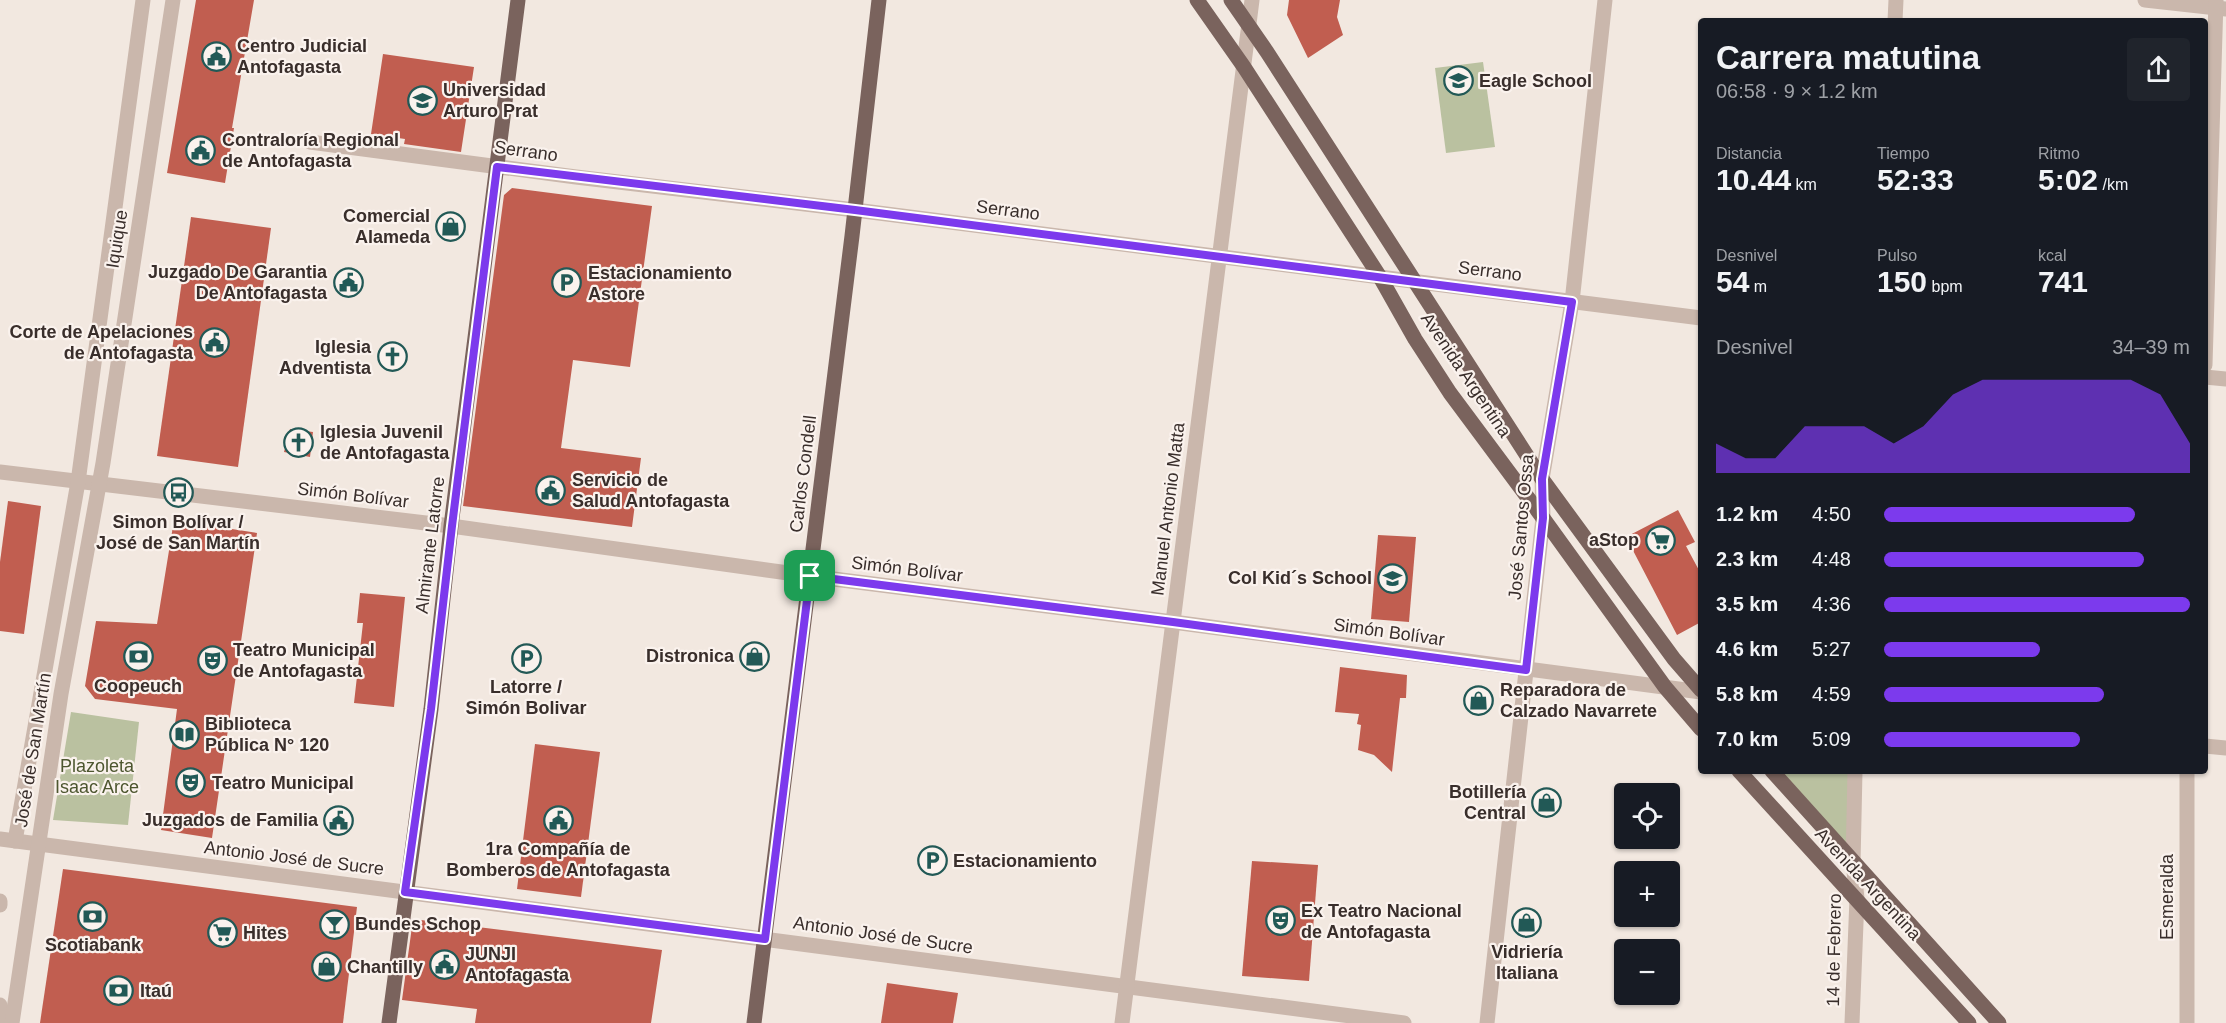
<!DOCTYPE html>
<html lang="es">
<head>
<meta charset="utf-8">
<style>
	body { margin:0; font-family:Helvetica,sans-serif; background:#20242c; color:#f1f3f6; height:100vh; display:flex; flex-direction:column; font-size:22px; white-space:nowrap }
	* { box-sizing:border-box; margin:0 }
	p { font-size:20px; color:#9ea1a6 }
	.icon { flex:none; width:33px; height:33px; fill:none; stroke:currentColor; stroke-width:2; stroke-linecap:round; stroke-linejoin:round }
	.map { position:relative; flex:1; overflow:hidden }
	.details { position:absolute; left:1698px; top:18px; width:510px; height:756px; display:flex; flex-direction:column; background:#171b24; border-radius:6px; box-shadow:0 2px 4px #0004 }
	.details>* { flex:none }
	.tools { position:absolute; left:1614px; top:783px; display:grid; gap:12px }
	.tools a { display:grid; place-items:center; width:66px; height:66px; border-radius:6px; background:#171b24; box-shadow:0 2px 4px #0004; font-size:30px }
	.pin { position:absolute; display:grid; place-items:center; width:51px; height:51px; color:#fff; margin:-26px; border-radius:12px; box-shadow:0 3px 9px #0006 }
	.round { display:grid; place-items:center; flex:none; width:63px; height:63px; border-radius:6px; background:#20242c }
	.headline { display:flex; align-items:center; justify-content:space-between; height:102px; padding:0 18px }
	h1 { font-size:33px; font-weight:700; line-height:45px }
	.figures { display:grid; grid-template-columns:repeat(3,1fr); gap:9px; height:102px; padding:6px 18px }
	.figures div { display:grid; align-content:center }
	.figures b { font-size:30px; font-weight:700 }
	.figures small { font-size:16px; font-weight:400 }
	.figures p { font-size:16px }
	.chart { height:168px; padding:12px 18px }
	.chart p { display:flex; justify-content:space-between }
	.chart svg { width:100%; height:108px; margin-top:6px; fill:#7c3aed; opacity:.7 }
	ul { padding:0 18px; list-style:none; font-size:20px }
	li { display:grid; grid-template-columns:96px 72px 1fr; align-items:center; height:45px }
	li i { height:15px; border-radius:8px; background:#7c3aed }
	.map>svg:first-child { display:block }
	.green { fill:#bac1a0 }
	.building { fill:#c15e50 }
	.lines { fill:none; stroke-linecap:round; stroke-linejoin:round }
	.minor { stroke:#cab7ac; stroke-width:15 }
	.major { stroke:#7a635d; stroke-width:15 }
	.route-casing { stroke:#fff; stroke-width:12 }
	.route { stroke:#7c3aed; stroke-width:8 }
	.labels { text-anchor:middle; stroke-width:4.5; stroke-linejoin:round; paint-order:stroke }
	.poi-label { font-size:18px; font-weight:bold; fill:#392e2b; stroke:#faf2ed; text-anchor:start }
	.street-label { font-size:18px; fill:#392e2b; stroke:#faf2ed }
	.park-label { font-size:18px; fill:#4d562f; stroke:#faf2ed }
</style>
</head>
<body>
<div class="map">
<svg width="2226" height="1023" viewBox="0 0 2226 1023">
	<rect width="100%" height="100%" fill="#f2e8e0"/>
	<g class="green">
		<polygon points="1483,62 1495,147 1446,153 1435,68"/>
		<polygon points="71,712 139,722 128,825 53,820"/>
		<polygon points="1772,771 1855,771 1853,863"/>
	</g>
	<g class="building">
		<polygon points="196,0 254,0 232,128 234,128 225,183 167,173"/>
		<polygon points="1289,0 1340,0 1337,17 1343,35 1308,58 1287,15"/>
		<polygon points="383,54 474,67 461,152 404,144 405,139 371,134"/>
		<polygon points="512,188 652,206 630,367 573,360 561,448 641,458 632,527 463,506 504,195"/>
		<polygon points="191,217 271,228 238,467 157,456"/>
		<polygon points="290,429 313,432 310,457 284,452"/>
		<polygon points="8,501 41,506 24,634 0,631 0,562"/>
		<polygon points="1678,510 1695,542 1686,546 1701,574 1701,622 1677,635 1626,537"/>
		<polygon points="174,520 257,533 212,838 161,830 177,709 95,699 85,686 96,621 157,624"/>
		<polygon points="1378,535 1416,537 1409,622 1371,619"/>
		<polygon points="360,593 405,597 394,707 354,703 363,623 357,623"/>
		<polygon points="1340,667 1407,675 1406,698 1400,698 1392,772 1374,755 1358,750 1361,725 1357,724 1359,714 1335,712"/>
		<polygon points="535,744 600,752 581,897 517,889"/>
		<polygon points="1252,861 1318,865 1309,981 1242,976"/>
		<polygon points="63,869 357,907 343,1023 40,1023"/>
		<polygon points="413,919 662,950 651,1023 475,1023 477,1009 402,1000"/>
		<polygon points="887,983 958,993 953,1023 881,1023"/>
	</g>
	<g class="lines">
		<g class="minor">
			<polyline points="2145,0 2226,9"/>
			<polyline points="1895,21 1896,0"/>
			<polyline points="310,142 576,177 855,210 1701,318"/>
			<polyline points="2205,365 2216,0"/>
			<polyline points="2205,377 2226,379"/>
			<polyline points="0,472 451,526 810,576 1173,622 1701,692"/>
			<polyline points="2205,746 2226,748"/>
			<polyline points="0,839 1404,1023"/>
			<polyline points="15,841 78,482 143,0"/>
			<polyline points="0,901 0,905"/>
			<polyline points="0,1005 3,1023"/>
			<polyline points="12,1023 61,694 103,463 173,0"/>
			<polyline points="1122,1023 1252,0"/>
			<polyline points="1487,1023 1543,518 1542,479 1572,302 1605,0"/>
			<polyline points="1852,1023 1857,898 1853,863 1855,771"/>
			<polyline points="2187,1023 2187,771"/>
		</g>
		<g class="major">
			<polyline points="1197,0 1244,67 1380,277 1415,339 1450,393 1543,518 1665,687 1701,729"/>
			<polyline points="1231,0 1267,52 1542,479 1674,659 1701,690"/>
			<polyline points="1739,771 1969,1023"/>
			<polyline points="1772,771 1999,1023"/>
			<polyline points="389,1023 431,709 451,526 518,0"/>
			<polyline points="754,1023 852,236 879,0"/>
		</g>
	</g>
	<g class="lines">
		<defs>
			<polygon id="route" points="497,167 855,210 1572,302 1542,479 1543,518 1526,670 1173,622 810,576 765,939 405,892 431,709 452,526"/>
		</defs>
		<use href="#route" class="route-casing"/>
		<use href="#route" class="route"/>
	</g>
	<defs>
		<symbol id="civic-ring" viewBox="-11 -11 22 22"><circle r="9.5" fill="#faf2ed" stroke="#225956" stroke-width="1.5"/><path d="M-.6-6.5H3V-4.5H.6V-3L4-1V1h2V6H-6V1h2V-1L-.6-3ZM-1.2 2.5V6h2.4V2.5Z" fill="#225956"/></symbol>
		<symbol id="school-ring" viewBox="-11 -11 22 22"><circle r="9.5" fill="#faf2ed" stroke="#225956" stroke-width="1.5"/><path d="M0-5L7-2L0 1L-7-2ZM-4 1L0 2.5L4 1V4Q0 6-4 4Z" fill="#225956"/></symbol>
		<symbol id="university-ring" viewBox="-11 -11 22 22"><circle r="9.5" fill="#faf2ed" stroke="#225956" stroke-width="1.5"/><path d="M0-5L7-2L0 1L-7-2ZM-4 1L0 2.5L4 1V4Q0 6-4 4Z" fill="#225956"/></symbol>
		<symbol id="shop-ring" viewBox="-11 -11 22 22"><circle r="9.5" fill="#faf2ed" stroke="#225956" stroke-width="1.5"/><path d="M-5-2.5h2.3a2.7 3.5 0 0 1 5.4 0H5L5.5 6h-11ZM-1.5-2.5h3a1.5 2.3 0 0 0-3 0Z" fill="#225956"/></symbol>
		<symbol id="parking-ring" viewBox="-11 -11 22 22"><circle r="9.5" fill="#faf2ed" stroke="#225956" stroke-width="1.5"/><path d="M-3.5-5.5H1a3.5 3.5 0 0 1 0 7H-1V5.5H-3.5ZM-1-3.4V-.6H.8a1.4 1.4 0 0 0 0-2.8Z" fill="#225956"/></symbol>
		<symbol id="church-ring" viewBox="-11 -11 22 22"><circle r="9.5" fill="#faf2ed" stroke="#225956" stroke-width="1.5"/><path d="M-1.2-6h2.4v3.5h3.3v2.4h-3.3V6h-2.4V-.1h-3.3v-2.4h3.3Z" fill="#225956"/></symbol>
		<symbol id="bus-ring" viewBox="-11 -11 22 22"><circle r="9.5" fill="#faf2ed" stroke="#225956" stroke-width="1.5"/><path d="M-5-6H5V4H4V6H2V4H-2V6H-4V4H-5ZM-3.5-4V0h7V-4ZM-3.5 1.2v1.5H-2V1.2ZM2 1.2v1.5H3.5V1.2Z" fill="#225956"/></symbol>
		<symbol id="supermarket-ring" viewBox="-11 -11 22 22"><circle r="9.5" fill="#faf2ed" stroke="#225956" stroke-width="1.5"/><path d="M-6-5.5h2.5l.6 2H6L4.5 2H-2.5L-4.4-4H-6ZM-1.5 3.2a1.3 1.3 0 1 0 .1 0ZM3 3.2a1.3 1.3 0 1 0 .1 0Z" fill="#225956"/></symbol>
		<symbol id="bank-ring" viewBox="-11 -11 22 22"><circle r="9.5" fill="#faf2ed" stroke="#225956" stroke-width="1.5"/><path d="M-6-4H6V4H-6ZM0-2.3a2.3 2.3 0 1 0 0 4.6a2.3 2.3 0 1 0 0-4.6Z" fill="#225956"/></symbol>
		<symbol id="theatre-ring" viewBox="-11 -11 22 22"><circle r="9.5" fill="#faf2ed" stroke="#225956" stroke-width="1.5"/><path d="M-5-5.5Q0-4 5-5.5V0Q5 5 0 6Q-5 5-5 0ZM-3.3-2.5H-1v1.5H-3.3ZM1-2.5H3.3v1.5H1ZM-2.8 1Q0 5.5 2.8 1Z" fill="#225956"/></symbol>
		<symbol id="library-ring" viewBox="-11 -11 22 22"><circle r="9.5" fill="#faf2ed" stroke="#225956" stroke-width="1.5"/><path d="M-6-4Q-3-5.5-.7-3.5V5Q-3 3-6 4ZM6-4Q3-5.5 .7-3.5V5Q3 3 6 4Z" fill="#225956"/></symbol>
		<symbol id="bar-ring" viewBox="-11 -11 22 22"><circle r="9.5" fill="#faf2ed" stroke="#225956" stroke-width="1.5"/><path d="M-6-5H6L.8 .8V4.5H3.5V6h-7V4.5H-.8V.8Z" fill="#225956"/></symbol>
	</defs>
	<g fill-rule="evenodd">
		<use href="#civic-ring" x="200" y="40" width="33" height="33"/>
		<use href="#school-ring" x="1442" y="64" width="33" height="33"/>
		<use href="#university-ring" x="406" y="84" width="33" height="33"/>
		<use href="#civic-ring" x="184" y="134" width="33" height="33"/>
		<use href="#shop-ring" x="434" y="210" width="33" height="33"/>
		<use href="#civic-ring" x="332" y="266" width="33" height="33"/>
		<use href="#parking-ring" x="550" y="266" width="33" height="33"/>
		<use href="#civic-ring" x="198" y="326" width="33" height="33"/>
		<use href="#church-ring" x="376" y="340" width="33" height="33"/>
		<use href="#church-ring" x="282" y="426" width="33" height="33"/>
		<use href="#civic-ring" x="534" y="474" width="33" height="33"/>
		<use href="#bus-ring" x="162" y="476" width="33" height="33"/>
		<use href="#supermarket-ring" x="1644" y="524" width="33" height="33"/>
		<use href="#school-ring" x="1376" y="562" width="33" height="33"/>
		<use href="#shop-ring" x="738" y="640" width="33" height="33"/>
		<use href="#bank-ring" x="122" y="640" width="33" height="33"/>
		<use href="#parking-ring" x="510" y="642" width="33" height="33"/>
		<use href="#theatre-ring" x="196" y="644" width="33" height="33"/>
		<use href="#shop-ring" x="1462" y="684" width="33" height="33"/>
		<use href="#library-ring" x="168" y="718" width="33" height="33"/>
		<use href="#theatre-ring" x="174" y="766" width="33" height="33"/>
		<use href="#shop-ring" x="1530" y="786" width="33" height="33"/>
		<use href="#civic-ring" x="322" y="804" width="33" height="33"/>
		<use href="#civic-ring" x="542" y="804" width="33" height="33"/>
		<use href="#parking-ring" x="916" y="844" width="33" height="33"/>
		<use href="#bank-ring" x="76" y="900" width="33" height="33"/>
		<use href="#theatre-ring" x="1264" y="904" width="33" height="33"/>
		<use href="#shop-ring" x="1510" y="906" width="33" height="33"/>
		<use href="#bar-ring" x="318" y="908" width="33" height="33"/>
		<use href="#supermarket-ring" x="206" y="916" width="33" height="33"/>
		<use href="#civic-ring" x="428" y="948" width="33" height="33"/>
		<use href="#shop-ring" x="310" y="950" width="33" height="33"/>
		<use href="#bank-ring" x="102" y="974" width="33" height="33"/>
	</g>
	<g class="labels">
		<g class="poi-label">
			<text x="237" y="52">Centro Judicial<tspan x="237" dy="21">Antofagasta</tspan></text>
			<text x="1479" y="87">Eagle School</text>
			<text x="443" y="96">Universidad<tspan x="443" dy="21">Arturo Prat</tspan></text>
			<text x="222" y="146">Contraloría Regional<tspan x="222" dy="21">de Antofagasta</tspan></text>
			<text x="430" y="222" text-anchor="end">Comercial<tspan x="430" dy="21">Alameda</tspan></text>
			<text x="327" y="278" text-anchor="end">Juzgado De Garantia<tspan x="327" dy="21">De Antofagasta</tspan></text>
			<text x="588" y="279">Estacionamiento<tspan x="588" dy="21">Astore</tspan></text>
			<text x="193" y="338" text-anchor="end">Corte de Apelaciones<tspan x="193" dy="21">de Antofagasta</tspan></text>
			<text x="371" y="353" text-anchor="end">Iglesia<tspan x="371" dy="21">Adventista</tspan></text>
			<text x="320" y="438">Iglesia Juvenil<tspan x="320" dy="21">de Antofagasta</tspan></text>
			<text x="572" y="486">Servicio de<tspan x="572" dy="21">Salud Antofagasta</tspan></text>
			<text x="178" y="528" text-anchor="middle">Simon Bolívar /<tspan x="178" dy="21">José de San Martín</tspan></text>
			<text x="1639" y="546" text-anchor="end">aStop</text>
			<text x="1372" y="584" text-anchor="end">Col Kid´s School</text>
			<text x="233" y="656">Teatro Municipal<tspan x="233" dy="21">de Antofagasta</tspan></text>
			<text x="734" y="662" text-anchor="end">Distronica</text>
			<text x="138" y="692" text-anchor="middle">Coopeuch</text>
			<text x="526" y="693" text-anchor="middle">Latorre /<tspan x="526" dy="21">Simón Bolivar</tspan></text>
			<text x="1500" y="696">Reparadora de<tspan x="1500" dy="21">Calzado Navarrete</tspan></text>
			<text x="205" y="730">Biblioteca<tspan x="205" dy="21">Pública N° 120</tspan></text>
			<text x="212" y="789">Teatro Municipal</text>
			<text x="1526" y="798" text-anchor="end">Botillería<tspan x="1526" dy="21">Central</tspan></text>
			<text x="318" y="826" text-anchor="end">Juzgados de Familia</text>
			<text x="558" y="855" text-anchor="middle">1ra Compañía de<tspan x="558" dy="21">Bomberos de Antofagasta</tspan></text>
			<text x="953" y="867">Estacionamiento</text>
			<text x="1301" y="917">Ex Teatro Nacional<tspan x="1301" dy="21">de Antofagasta</tspan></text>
			<text x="355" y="930">Bundes Schop</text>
			<text x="243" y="939">Hites</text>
			<text x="93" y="951" text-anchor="middle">Scotiabank</text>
			<text x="1527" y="958" text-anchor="middle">Vidriería<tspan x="1527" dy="21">Italiana</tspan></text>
			<text x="465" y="960">JUNJI<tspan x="465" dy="21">Antofagasta</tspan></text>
			<text x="347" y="973">Chantilly</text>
			<text x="140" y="997">Itaú</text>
		</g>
		<g class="street-label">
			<text transform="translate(526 151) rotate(8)" y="6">Serrano</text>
			<text transform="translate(1008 210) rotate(7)" y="6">Serrano</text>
			<text transform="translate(117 239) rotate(-81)" y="6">Iquique</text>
			<text transform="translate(1490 271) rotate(7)" y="6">Serrano</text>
			<text transform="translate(1466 375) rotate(56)" y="6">Avenida Argentina</text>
			<text transform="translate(803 474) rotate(-83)" y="6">Carlos Condell</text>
			<text transform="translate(353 495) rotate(7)" y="6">Simón Bolívar</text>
			<text transform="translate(1168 509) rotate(-83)" y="6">Manuel Antonio Matta</text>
			<text transform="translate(1521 527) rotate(-85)" y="6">José Santos Ossa</text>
			<text transform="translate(430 545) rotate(-83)" y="6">Almirante Latorre</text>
			<text transform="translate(907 569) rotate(7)" y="6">Simón Bolívar</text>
			<text transform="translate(1389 632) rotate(8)" y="6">Simón Bolívar</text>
			<text transform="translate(33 750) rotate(-81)" y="6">José de San Martín</text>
			<text transform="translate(294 858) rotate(7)" y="6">Antonio José de Sucre</text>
			<text transform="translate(1868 884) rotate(47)" y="6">Avenida Argentina</text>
			<text transform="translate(2167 897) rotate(-90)" y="6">Esmeralda</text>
			<text transform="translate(883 935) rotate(8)" y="6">Antonio José de Sucre</text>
			<text transform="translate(1834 950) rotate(-89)" y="6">14 de Febrero</text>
		</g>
		<g class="park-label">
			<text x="97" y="772">Plazoleta<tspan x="97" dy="21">Isaac Arce</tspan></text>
		</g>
	</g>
</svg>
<div class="tools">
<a><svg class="icon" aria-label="locate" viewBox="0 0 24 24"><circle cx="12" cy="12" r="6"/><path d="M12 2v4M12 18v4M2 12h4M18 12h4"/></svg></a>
<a>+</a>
<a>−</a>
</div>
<div class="pin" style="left:810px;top:576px;background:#1e9e55"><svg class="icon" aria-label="arrive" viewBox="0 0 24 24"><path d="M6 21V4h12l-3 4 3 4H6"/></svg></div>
<section class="details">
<div class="headline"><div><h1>Carrera matutina</h1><p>06:58 · 9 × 1.2 km</p></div><a class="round"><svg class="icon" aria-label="share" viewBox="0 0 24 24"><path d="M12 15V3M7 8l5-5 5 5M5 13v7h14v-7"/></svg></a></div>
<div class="figures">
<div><p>Distancia</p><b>10.44<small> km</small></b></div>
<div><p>Tiempo</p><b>52:33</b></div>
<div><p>Ritmo</p><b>5:02<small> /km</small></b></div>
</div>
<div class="figures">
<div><p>Desnivel</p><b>54<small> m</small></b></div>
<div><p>Pulso</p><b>150<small> bpm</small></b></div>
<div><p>kcal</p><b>741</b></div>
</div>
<div class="chart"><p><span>Desnivel</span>34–39 m</p>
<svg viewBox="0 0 160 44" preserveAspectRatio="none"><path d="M0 44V32L10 38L20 38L30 25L40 25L50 25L60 32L70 25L80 12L90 6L100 6L110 6L120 6L130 6L140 6L150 12L160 32V44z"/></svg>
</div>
<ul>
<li><b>1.2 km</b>4:50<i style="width:82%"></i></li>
<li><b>2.3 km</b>4:48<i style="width:85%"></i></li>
<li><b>3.5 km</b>4:36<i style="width:100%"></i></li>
<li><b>4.6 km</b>5:27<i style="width:51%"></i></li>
<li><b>5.8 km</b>4:59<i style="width:72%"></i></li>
<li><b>7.0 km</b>5:09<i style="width:64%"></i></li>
</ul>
</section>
</div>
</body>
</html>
